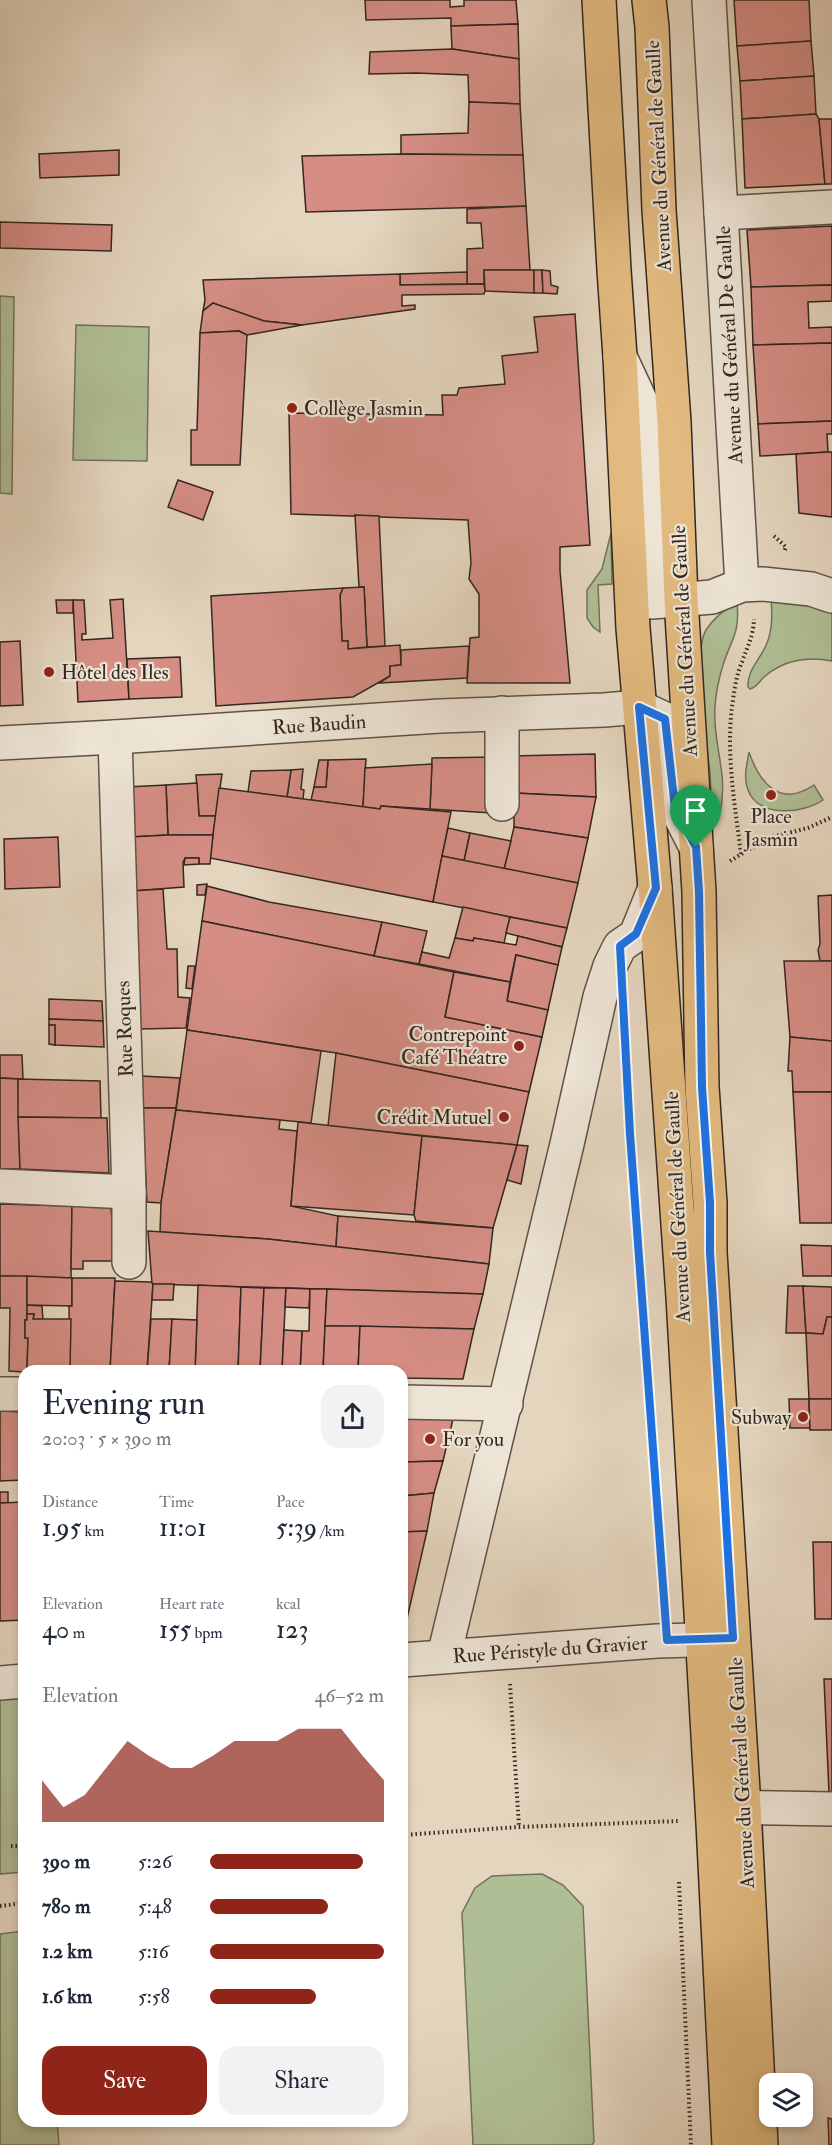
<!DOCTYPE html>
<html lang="en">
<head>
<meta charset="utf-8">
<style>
	body { margin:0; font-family:"IM FELL Double Pica",serif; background:#f2f2f3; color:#1f2937; height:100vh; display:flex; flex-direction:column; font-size:22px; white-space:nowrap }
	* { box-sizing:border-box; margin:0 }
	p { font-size:20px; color:#747a83 }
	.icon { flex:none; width:33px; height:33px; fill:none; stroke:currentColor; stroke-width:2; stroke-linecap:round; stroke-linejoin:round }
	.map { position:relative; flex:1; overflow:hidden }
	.details { position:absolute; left:18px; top:1365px; width:390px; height:762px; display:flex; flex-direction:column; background:#fff; border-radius:18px; box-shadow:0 3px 9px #0003 }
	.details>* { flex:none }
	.tools { position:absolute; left:759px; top:2073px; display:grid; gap:12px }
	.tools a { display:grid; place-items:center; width:54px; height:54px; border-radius:12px; background:#fff; box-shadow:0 3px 9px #0003; font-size:30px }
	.pin { position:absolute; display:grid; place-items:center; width:51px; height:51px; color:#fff; margin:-62px -26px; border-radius:50% 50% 50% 0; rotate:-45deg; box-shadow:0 0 6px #0007 }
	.pin .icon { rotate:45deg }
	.round { display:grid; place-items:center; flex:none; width:63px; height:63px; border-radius:18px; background:#f2f2f3 }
	.overview { display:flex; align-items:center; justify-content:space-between; height:102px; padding:0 24px }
	h1 { font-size:33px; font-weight:600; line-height:45px }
	.stats { display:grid; grid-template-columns:repeat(3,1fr); gap:9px; height:102px; padding:6px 24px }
	.stats div { display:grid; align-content:center }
	.stats b { font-size:26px; font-weight:600 }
	.stats small { font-size:16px; font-weight:400 }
	.stats p { font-size:16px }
	.chart { height:168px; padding:12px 24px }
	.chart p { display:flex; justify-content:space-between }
	.chart svg { width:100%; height:108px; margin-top:6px; fill:#8f2418; opacity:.7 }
	.primary-button { display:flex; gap:12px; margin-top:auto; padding:12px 24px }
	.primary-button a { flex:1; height:69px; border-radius:18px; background:#8f2418; color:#fff; font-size:24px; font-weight:600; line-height:69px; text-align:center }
	.primary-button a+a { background:#f2f2f3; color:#1f2937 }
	ul { padding:0 24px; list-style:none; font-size:20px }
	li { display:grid; grid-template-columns:96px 72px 1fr; align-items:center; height:45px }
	li i { height:15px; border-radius:8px; background:#8f2418 }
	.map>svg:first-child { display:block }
	.green { fill:#b0be95; stroke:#72725a; stroke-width:1.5 }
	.building { fill:#d58d84; stroke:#332720; stroke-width:1.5 }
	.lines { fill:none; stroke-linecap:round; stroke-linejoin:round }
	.minor-casing { stroke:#5f5248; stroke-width:36 }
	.major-casing { stroke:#332720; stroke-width:36 }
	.path { stroke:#332720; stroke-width:4; stroke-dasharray:1.5 3; stroke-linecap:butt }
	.minor { stroke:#ede4d5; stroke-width:33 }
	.major { stroke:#e2ba7f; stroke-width:33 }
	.route-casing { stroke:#fff; stroke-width:12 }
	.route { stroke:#1a73e8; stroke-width:8 }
	.poi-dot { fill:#8f2418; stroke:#ede4d5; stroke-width:2 }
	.labels { text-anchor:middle; stroke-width:4.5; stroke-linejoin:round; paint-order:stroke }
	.street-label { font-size:20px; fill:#332720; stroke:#ede4d5 }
	.poi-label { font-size:20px; fill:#332720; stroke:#ede4d5; text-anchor:start }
</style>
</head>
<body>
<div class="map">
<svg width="832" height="2145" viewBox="0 0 832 2145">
	<rect width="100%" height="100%" fill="#e4d5be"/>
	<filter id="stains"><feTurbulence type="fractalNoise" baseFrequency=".00333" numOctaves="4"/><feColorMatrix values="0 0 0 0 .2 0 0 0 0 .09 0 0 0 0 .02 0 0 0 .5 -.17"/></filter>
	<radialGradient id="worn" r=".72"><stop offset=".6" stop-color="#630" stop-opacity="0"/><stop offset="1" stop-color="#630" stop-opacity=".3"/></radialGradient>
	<g class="green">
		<polygon points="0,296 14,297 12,494 0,493"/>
		<polygon points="76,325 149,327 147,461 73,460"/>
		<polygon points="611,533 612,584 598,585 600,632 593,627 587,618 587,590 602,569"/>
		<path d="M771 595 832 611V661C808 656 783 660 764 677 759 682 757 687 750 689L748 687C747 669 761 659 767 643 773 628 772 612 771 595Z"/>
		<path d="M737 602C740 634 732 637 723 665 719 678 716 692 715 706 712 745 729 772 720 813L711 815C711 801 711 787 710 773 707 743 692 654 706 630 713 619 725 609 737 602Z"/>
		<path d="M749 752C760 784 780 808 814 785L823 800C803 814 758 818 748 790 743 778 747 764 749 752Z"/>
		<polygon points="24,1697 24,1872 0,1874 0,1699"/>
		<polygon points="542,1874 563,1885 583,1906 594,2142 592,2145 473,2145 462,1913 475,1888 492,1876"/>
		<polygon points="24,1931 24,2121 57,2121 59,2145 0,2145 0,1934"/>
	</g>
	<g class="building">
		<polygon points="365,0 450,0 450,7 464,6 464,0 516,0 518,24 451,26 451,18 366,20"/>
		<polygon points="734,0 809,0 811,41 737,46"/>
		<polygon points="518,24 519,59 452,49 451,26"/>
		<polygon points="811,41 814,76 740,81 737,46"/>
		<polygon points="452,49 519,59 520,104 469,102 468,75 416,73 369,74 370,52"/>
		<polygon points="814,76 816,114 742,119 740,81"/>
		<polygon points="469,102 520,104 523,155 401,154 401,135 468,133"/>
		<polygon points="816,114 819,119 825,184 745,188 742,119"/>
		<polygon points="819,119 832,119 832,184 825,184"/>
		<polygon points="119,150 119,175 40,178 39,154"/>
		<polygon points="401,154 523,155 526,206 306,212 302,156"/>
		<polygon points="526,206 530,270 484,270 484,284 467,284 467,249 483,248 481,223 467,223 467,209"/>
		<polygon points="0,222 112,225 111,251 0,248"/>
		<polygon points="832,226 832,285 751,287 747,230"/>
		<polygon points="484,270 534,270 534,293 485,291"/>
		<polygon points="534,270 542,270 543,293 534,293"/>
		<polygon points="542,270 550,271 551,285 558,287 557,294 543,293"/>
		<polygon points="467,272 467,284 400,285 400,274"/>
		<polygon points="400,274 400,285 484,284 485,291 484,294 402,295 402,306 415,305 415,309 302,325 264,321 213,303 203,311 205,300 203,280"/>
		<polygon points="832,285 832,301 808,302 809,328 832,327 832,343 753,345 751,287"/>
		<polygon points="213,303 264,321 302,325 247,335 239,331 200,333 203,311"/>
		<polygon points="575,314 590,545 560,547 560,571 570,683 467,683 470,638 479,637 479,594 469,579 471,563 468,520 291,514 289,413 443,415 442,395 457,395 459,388 505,384 502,356 538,352 534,317"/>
		<polygon points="239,331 247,335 240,465 191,465 191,430 197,430 200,333"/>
		<polygon points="832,343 832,421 758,424 753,345"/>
		<polygon points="832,421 832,434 827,434 828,452 760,456 758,424"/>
		<polygon points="828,452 832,452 832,517 799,513 796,454"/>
		<polygon points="178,480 213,492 203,520 168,507"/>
		<polygon points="355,515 379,516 385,646 367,647 364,587 359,587"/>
		<polygon points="364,587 367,647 348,649 348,641 342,641 340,595 343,588"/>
		<polygon points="343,588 340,595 342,641 348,641 348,649 400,645 401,665 390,666 390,676 353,697 216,706 211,596"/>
		<polygon points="123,599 129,699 78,702 73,600 84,600 86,634 82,634 82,640 113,638 110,600"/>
		<polygon points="56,600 73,600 73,613 57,613"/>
		<polygon points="20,641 23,705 0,706 0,642"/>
		<polygon points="469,646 467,678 379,683 390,676 390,666 401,665 401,650"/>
		<polygon points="180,657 182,697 129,699 127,659"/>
		<polygon points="595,754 596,797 514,793 512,756"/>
		<polygon points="495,757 491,813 430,809 432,758"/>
		<polygon points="366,759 363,807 311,800 314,787 326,787 328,760"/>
		<polygon points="319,760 328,760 326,787 314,787"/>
		<polygon points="432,764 430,809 381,806 380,809 363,807 365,768"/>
		<polygon points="303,769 301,789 304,790 303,799 287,797 291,770"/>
		<polygon points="291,770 287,797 248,792 251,771"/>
		<polygon points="222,774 216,816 199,816 196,775"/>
		<polygon points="197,783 199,816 216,816 213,835 168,835 166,785"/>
		<polygon points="166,785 168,835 130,837 127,787"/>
		<polygon points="219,788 380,809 381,806 451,812 433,902 210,858"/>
		<polygon points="514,793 596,797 588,838 514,827"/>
		<polygon points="514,827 588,838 578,883 504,869"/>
		<polygon points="448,828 470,833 464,861 442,856"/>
		<polygon points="470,833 511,841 504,869 464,861"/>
		<polygon points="168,835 213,835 210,864 199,864 199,858 185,858 183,863 184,887 132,891 130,837"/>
		<polygon points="58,837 60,887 5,889 4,839"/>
		<polygon points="442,856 578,883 567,928 433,902"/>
		<polygon points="185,858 199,858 199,864 184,865"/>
		<polygon points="207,884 205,895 197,895 197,885"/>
		<polygon points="207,886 269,902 382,922 374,956 202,921"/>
		<polygon points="163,889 167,949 177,949 178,997 190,998 186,1028 139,1029 132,891"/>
		<polygon points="832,895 832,961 820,961 818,950 820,944 818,896"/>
		<polygon points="463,907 510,917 504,943 474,938 473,941 455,938"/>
		<polygon points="510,917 567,928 562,947 506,933"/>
		<polygon points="202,921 454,972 445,1017 542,1037 529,1092 336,1053 187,1030"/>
		<polygon points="382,922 427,931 419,964 374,956"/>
		<polygon points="518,936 562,947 558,965 516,955 510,982 419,964 422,952 449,958 455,938 473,941 474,938 516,945"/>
		<polygon points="516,955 558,965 548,1010 507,1001"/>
		<polygon points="784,961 832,961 832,1041 790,1037"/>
		<polygon points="188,966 195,966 192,989 186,988"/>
		<polygon points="454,972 510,982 507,1001 548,1010 542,1037 445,1017"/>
		<polygon points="49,999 102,1001 103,1021 49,1019"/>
		<polygon points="49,1019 103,1021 104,1047 55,1045 55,1025 49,1025"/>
		<polygon points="49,1025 55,1025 55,1045 49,1044"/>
		<polygon points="187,1030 321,1051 311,1123 176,1110"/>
		<polygon points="790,1037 832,1041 832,1092 793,1092 792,1071 788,1071"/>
		<polygon points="336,1053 529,1092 517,1145 328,1126"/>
		<polygon points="0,1055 22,1055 23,1079 0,1078"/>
		<polygon points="141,1076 180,1078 176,1108 142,1108"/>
		<polygon points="0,1078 18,1079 20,1169 0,1169"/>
		<polygon points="18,1079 100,1081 101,1118 18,1117"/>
		<polygon points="793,1092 832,1092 832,1223 800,1223"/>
		<polygon points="142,1108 176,1108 161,1203 147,1202"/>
		<polygon points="176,1110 280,1120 279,1129 297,1131 291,1206 338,1216 336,1247 268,1239 160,1232 161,1203"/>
		<polygon points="18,1117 107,1118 109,1173 20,1169"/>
		<polygon points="298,1122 422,1136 414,1215 291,1206"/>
		<polygon points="422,1136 517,1145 493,1228 416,1221 414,1215"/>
		<polygon points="517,1145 528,1146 521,1184 507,1180"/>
		<polygon points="0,1204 72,1206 71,1278 0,1276"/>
		<polygon points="72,1206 111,1207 115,1261 83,1261 83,1269 71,1269"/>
		<polygon points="338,1216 493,1228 489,1264 336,1247"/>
		<polygon points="148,1231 268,1239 489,1264 483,1294 152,1284"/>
		<polygon points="801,1245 832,1246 832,1276 803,1276"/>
		<polygon points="0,1276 27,1276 27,1320 25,1320 25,1338 28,1338 27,1371 24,1372 9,1371 10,1308 0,1308"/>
		<polygon points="27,1276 72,1278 72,1306 27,1305"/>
		<polygon points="72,1278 115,1278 110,1371 70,1371 69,1306 72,1306"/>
		<polygon points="115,1281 151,1282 153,1284 147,1371 110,1371"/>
		<polygon points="153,1284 174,1284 173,1300 152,1300"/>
		<polygon points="198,1285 241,1287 238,1371 195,1371"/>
		<polygon points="788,1286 803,1286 806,1333 786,1333"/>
		<polygon points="803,1286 832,1287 832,1317 827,1317 823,1334 806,1333"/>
		<polygon points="241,1287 264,1288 260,1371 238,1371"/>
		<polygon points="264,1288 286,1288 282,1371 260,1371"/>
		<polygon points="286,1288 310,1289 309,1308 285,1307"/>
		<polygon points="310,1289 327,1289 323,1371 300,1371 302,1331 309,1331"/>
		<polygon points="327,1289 483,1294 474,1329 325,1326"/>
		<polygon points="27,1305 42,1306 43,1320 33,1319 34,1314 27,1314"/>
		<polygon points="27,1314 34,1314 33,1319 71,1319 70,1371 27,1371 28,1338 25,1338 25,1320 27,1320"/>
		<polygon points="827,1317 832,1317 832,1399 809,1399 806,1333 823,1334"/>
		<polygon points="151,1319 172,1319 169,1371 147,1371"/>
		<polygon points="172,1319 197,1320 195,1371 169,1371"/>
		<polygon points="325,1326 360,1326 358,1371 323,1371"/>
		<polygon points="360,1326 474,1329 463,1379 402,1378 402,1371 358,1371"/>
		<polygon points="284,1330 302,1331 300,1371 282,1371"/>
		<polygon points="789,1399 809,1399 810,1428 790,1428"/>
		<polygon points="809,1399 832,1399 832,1430 810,1430"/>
		<polygon points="0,1411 24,1412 24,1489 22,1489 23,1480 0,1481"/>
		<polygon points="402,1414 454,1415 443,1461 402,1462"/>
		<polygon points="443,1461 434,1493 402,1496 402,1462"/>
		<rect x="0" y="1492" width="8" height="11"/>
		<polygon points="434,1493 427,1531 402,1532 402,1496"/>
		<polygon points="24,1502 24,1620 0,1621 0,1503"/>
		<polygon points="427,1531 406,1623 402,1623 402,1532"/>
		<polygon points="813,1542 832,1542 832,1619 815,1619"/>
		<polygon points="824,1679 832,1679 832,1793 829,1793"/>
		<polygon points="828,2118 832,2119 832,2145 829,2145"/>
	</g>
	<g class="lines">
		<defs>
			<g id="minor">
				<polyline points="709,0 742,585"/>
				<polyline points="721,213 832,207"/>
				<polyline points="620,357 642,404 652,602 712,597 742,585 762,584 811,589 832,596"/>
				<polyline points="502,713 502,804"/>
				<polyline points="0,743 115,737 440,716 604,710 639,707 665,719 676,808 696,847"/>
				<polyline points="0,1186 129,1192 115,737"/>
				<polyline points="129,1192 129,1262"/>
				<polyline points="0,1394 24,1394"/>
				<polyline points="402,1402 506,1404"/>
				<polyline points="444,1656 567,1144 600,997 610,966 620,946 636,935 655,888"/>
				<polyline points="402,1660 657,1641 729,1639"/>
				<polyline points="0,1683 24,1681"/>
				<polyline points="716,1807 832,1809"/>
			</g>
			<g id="major">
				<polyline points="599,0 614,270 620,357 633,628 655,888 683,1297 713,1823 729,2145"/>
				<polyline points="649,0 652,27 659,210 674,422 681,599 699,892 702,1087 710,1203 710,1252 744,1807 761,2145"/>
			</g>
		</defs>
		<use href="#minor" class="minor-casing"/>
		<use href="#major" class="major-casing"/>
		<g class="path">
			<polyline points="774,536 786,547 784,552"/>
			<path d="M741 854C735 806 726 755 732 707 734 693 736 675 742 662 748 645 753 637 754 619"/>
			<polyline points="730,861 768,838 808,828 832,817"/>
			<polyline points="625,1047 630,1134 663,1584"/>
			<polyline points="510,1684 519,1827"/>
			<polyline points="402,1835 519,1827 679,1821"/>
			<polyline points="11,1846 24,1846"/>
			<polyline points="679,1882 691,2145"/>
			<polyline points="0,1906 24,1903"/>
		</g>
		<use href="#minor" class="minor"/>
		<use href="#major" class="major"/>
	</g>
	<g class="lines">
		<defs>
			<polygon id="route" points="639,707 665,719 675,808 696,847 699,892 702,1087 710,1203 710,1252 733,1638 667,1640 630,1134 620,946 636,934 656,888"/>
		</defs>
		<use href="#route" class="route-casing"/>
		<use href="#route" class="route"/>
	</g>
	<g class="poi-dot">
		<circle cx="292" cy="408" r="6"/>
		<circle cx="49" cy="672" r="6"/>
		<circle cx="771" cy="795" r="6"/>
		<circle cx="519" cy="1046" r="6"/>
		<circle cx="504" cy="1117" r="6"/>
		<circle cx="803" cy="1417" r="6"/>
		<circle cx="430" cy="1439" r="6"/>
	</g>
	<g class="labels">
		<g class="street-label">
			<text transform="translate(658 156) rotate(-93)" y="7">Avenue du Général de Gaulle</text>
			<text transform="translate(729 345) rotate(-93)" y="7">Avenue du Général De Gaulle</text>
			<text transform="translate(684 641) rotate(-93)" y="7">Avenue du Général de Gaulle</text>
			<text transform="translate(319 724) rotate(-4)" y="7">Rue Baudin</text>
			<text transform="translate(124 1029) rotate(-92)" y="7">Rue Roques</text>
			<text transform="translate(677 1207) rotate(-93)" y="7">Avenue du Général de Gaulle</text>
			<text transform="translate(550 1649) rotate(-4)" y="7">Rue Péristyle du Gravier</text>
			<text transform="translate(741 1773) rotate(-93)" y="7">Avenue du Général de Gaulle</text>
		</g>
		<g class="poi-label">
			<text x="304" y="415">Collège Jasmin</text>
			<text x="61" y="679">Hôtel des Iles</text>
			<text x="771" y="823" text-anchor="middle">Place<tspan x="771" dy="23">Jasmin</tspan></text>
			<text x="507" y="1041" text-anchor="end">Contrepoint<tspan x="507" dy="23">Café Théatre</tspan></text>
			<text x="492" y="1124" text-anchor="end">Crédit Mutuel</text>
			<text x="791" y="1424" text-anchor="end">Subway</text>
			<text x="442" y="1446">For you</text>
		</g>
	</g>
	<rect width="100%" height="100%" filter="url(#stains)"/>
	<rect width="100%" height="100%" fill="url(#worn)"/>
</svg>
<div class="tools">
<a><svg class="icon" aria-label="layers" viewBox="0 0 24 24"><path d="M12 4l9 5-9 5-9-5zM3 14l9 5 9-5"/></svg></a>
</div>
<div class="pin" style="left:696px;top:847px;background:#1e9e55"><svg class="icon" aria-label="arrive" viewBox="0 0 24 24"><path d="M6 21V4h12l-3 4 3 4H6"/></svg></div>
<section class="details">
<div class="overview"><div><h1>Evening run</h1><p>20:03 · 5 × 390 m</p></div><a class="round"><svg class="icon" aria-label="share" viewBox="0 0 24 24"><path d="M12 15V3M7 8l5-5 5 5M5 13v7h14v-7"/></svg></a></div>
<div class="stats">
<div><p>Distance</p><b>1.95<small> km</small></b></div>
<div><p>Time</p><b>11:01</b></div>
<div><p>Pace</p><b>5:39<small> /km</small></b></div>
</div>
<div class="stats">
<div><p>Elevation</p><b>40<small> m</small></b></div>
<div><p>Heart rate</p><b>155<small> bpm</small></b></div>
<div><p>kcal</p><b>123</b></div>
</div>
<div class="chart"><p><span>Elevation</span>46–52 m</p>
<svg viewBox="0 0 160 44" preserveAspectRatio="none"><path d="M0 44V27L10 38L20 33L30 22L40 11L50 17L60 22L70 22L80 17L90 11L100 11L110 11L120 6L130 6L140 6L150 17L160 27V44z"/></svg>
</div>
<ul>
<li><b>390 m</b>5:26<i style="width:88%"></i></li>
<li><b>780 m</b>5:48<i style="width:68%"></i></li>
<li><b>1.2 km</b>5:16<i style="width:100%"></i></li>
<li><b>1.6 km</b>5:58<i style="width:61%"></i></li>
</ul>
<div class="primary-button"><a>Save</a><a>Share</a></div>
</section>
</div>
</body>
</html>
